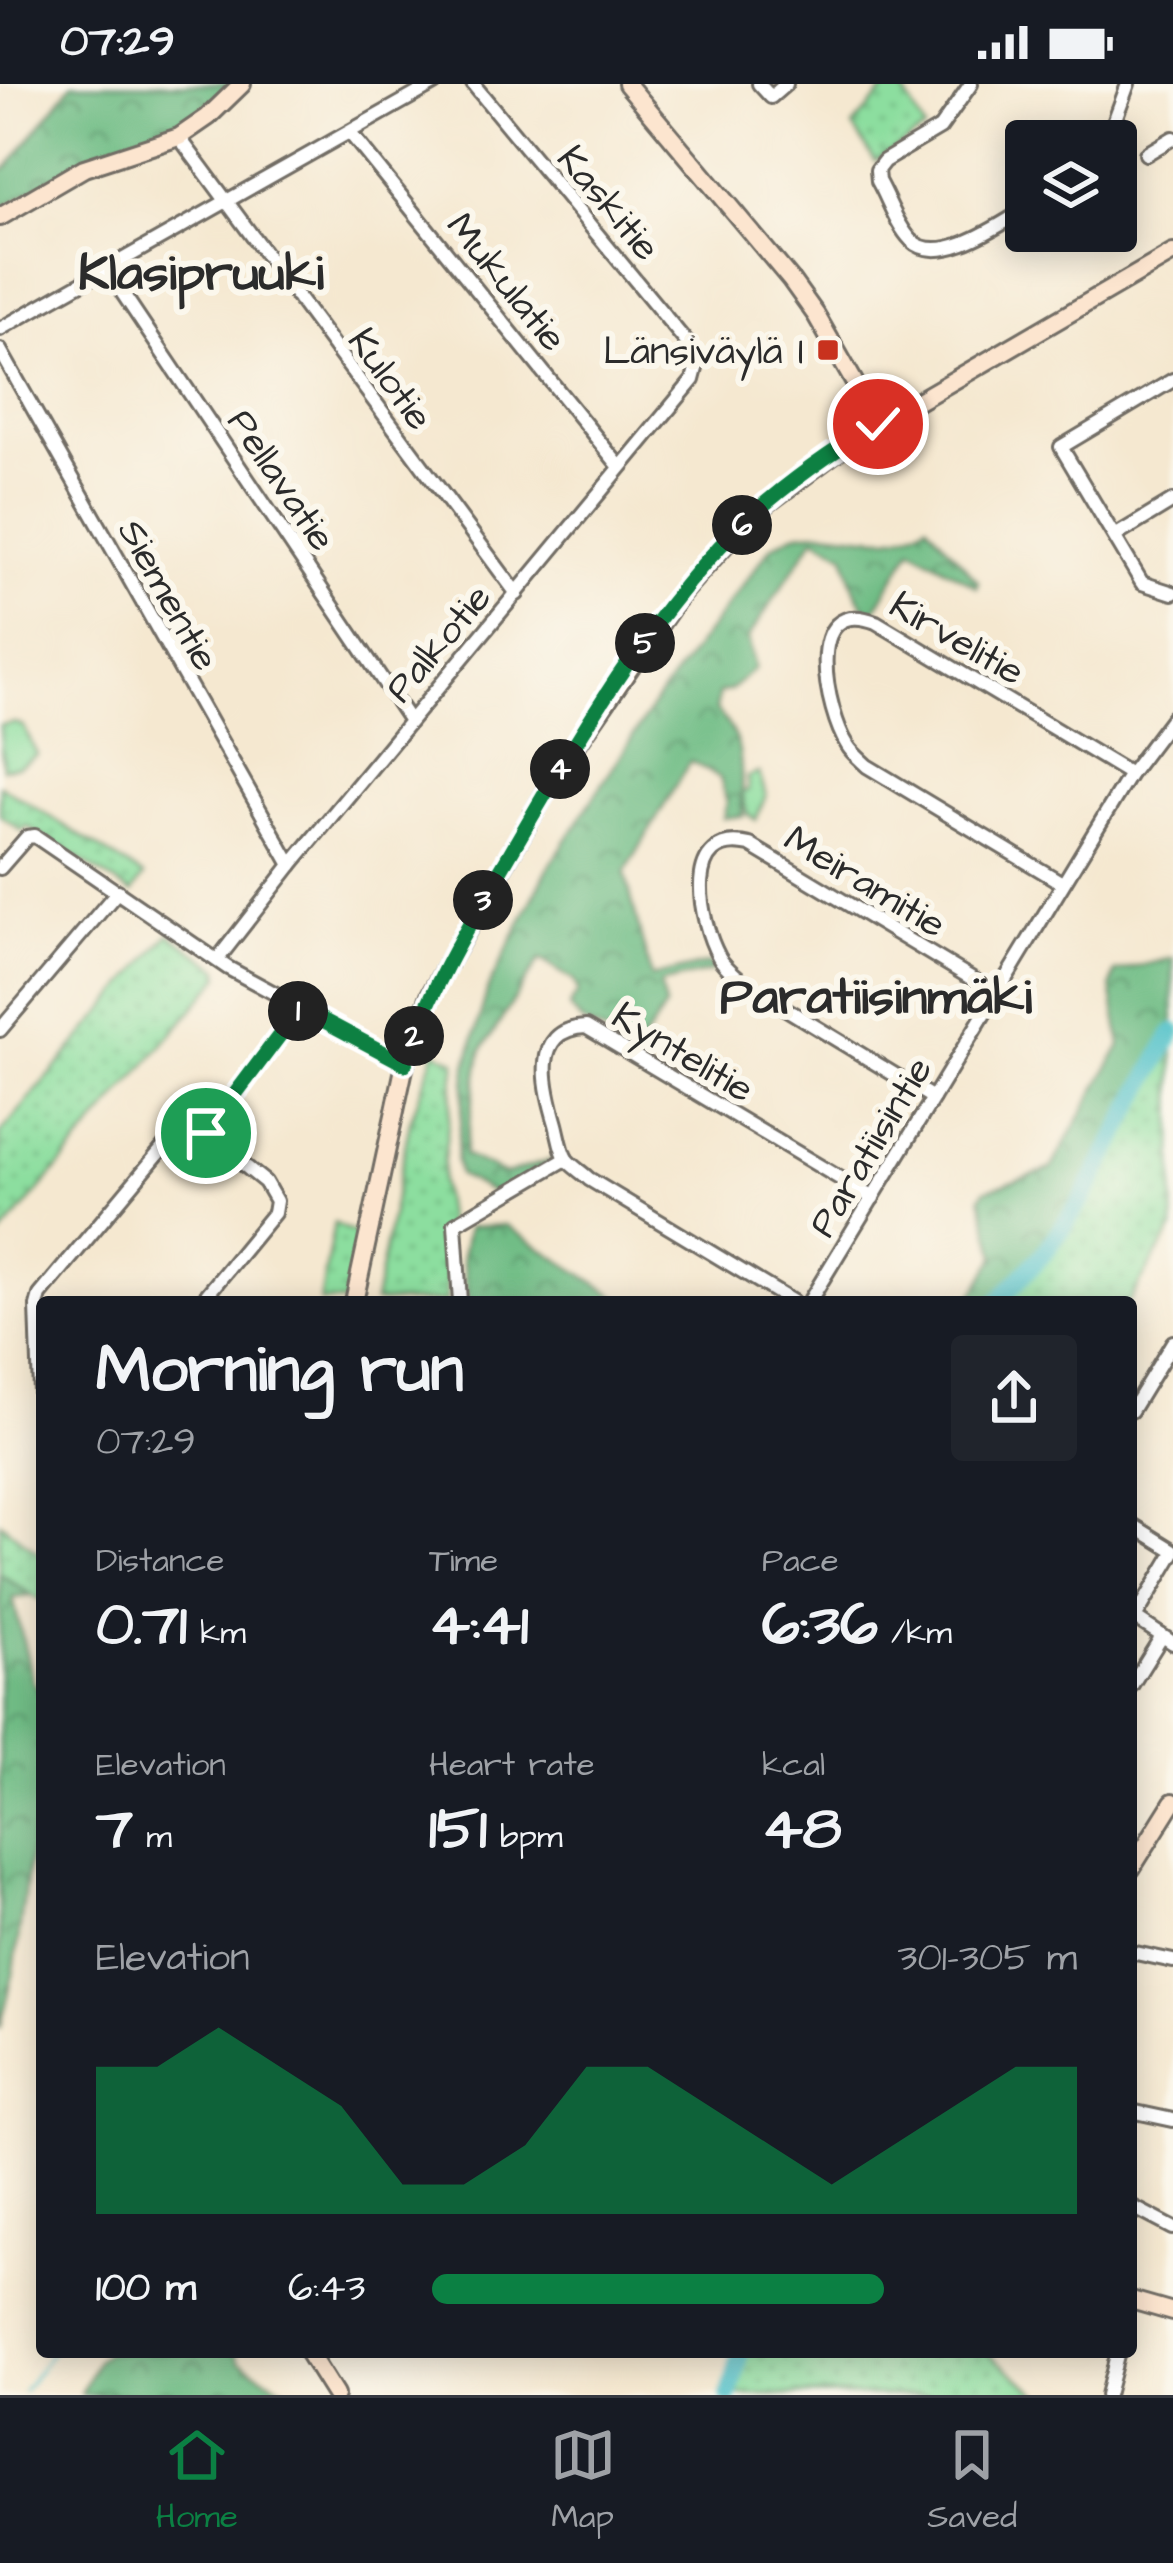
<!DOCTYPE html>
<html lang="en">
<head>
<meta charset="utf-8">
<style>
	body { margin:0; font-family:"Architects Daughter",sans-serif; background:#20242c; color:#f1f3f6; height:100vh; display:flex; flex-direction:column; font-size:45px; white-space:nowrap }
	* { box-sizing:border-box; margin:0 }
	p { font-size:39px; color:#9ea1a6 }
	.icon { flex:none; width:66px; height:66px; fill:none; stroke:currentColor; stroke-width:2; stroke-linecap:round; stroke-linejoin:round }
	.map { position:relative; flex:1; overflow:hidden }
	.panel { position:absolute; left:36px; top:1212px; width:1101px; height:1062px; display:flex; flex-direction:column; background:#171b24; border-radius:12px; box-shadow:0 6px 30px #0003 }
	.panel>* { flex:none }
	.tools { position:absolute; left:1005px; top:36px; display:grid; gap:24px }
	.tools a { display:grid; place-items:center; width:132px; height:132px; border-radius:12px; background:#171b24; box-shadow:0 6px 30px #0003; font-size:60px }
	.pin { position:absolute; display:grid; place-items:center; width:102px; height:102px; color:#fff; margin:-51px; border:6px solid #fff; border-radius:50%; box-shadow:0 3px 12px #0007 }
	.km { position:absolute; width:60px; height:60px; margin:-30px; border-radius:50%; background:#222; color:#fff; font-size:33px; line-height:60px; text-align:center }
	.round { display:grid; place-items:center; flex:none; width:126px; height:126px; border-radius:12px; background:#20242c }
	.headline { display:flex; align-items:center; justify-content:space-between; height:204px; padding:0 60px }
	h1 { font-size:66px; font-weight:800; line-height:90px }
	.figures { display:grid; grid-template-columns:repeat(3,1fr); gap:18px; height:204px; padding:12px 60px }
	.figures div { display:grid; align-content:center }
	.figures b { font-size:60px; font-weight:800 }
	.figures small { font-size:33px; font-weight:400 }
	.figures p { font-size:33px }
	.chart { height:336px; padding:24px 60px }
	.chart p { display:flex; justify-content:space-between }
	.chart svg { width:100%; height:216px; margin-top:12px; fill:#0b8043; opacity:.7 }
	ul { padding:0 60px; list-style:none; font-size:39px }
	li { display:grid; grid-template-columns:192px 144px 1fr; align-items:center; height:90px }
	li i { height:30px; border-radius:15px; background:#0b8043 }
	.status { display:flex; justify-content:space-between; align-items:center; height:84px; padding:0 60px; background:#171b24; direction:ltr }
	.status svg { height:33px; fill:currentColor }
	.dock { display:flex; justify-content:space-around; align-items:center; height:168px; border-top:3px solid #363941; background:#171b24; font-size:33px; color:#9ea1a6 }
	.dock a { display:grid; justify-items:center; gap:6px }
	.dock .active { color:#0b8043 }
	.map>svg:first-child { display:block }
	.grass { fill:url(#grass-dots); stroke:#5c8465; stroke-width:3 }
	.forest { fill:url(#forest-crowns); stroke:#4e7458; stroke-width:3 }
	.park { fill:#8cde9f; stroke:#5c8465; stroke-width:3 }
	.lines { fill:none; stroke-linecap:round; stroke-linejoin:round }
	.stream { stroke:#56c3ca; stroke-width:3 }
	.river { stroke:#56c3ca; stroke-width:18 }
	.street-casing { stroke:#726d65; stroke-width:18 }
	.secondary-casing { stroke:#726d65; stroke-width:22 }
	.street { stroke:#fff; stroke-width:12 }
	.secondary { stroke:#fce5cf; stroke-width:16 }
	.route-casing { stroke:#fff; stroke-width:24 }
	.route { stroke:#0b8043; stroke-width:15 }
	.poi-dot { fill:#c8321e; stroke:#fbf7ec; stroke-width:4.5 }
	.labels { text-anchor:middle; stroke-width:12; stroke-linejoin:round; paint-order:stroke }
	.street-label { font-size:39px; fill:#2b2b2b; stroke:#fbf7ec }
	.poi-label { font-size:39px; fill:#2b2b2b; stroke:#fbf7ec; text-anchor:end }
	.district-label { font-size:51px; font-weight:bold; fill:#2b2b2b; stroke:#fbf7ec }
</style>
</head>
<body>
<div class="status"><b>07:29</b><svg viewBox="0 0 49 12"><path d="M0 12V9h3v3zM5 12V6h3v6zM10 12V3h3v9zM15 12V0h3v12zM26 1h20v11H26zM47 4h2v5h-2z"/></svg></div>
<div class="map">
<svg width="1173" height="2311" viewBox="0 0 1173 2311">
	<defs>
		<pattern id="grass-dots" width="8" height="8" patternUnits="userSpaceOnUse" patternTransform="scale(3)"><rect width="8" height="8" fill="#8cde9f"/><path d="M2 2h.1M6 6h.1" fill="none" stroke="#79bf89" stroke-width="1.8" stroke-linecap="round"/></pattern>
		<pattern id="forest-crowns" width="20" height="18" patternUnits="userSpaceOnUse" patternTransform="scale(3)"><rect width="20" height="18" fill="#71bd86"/><path d="M2 6a3 3 0 1 1 6 0M12 15a3 3 0 1 1 6 0" fill="none" stroke="#5d9a6e"/></pattern>
	</defs>
	<rect width="100%" height="100%" fill="#fbf7ec"/>
	<filter id="ink" filterUnits="userSpaceOnUse"><feTurbulence type="fractalNoise" baseFrequency=".00833" numOctaves="2"/><feDisplacementMap in="SourceGraphic" scale="24" xChannelSelector="R" yChannelSelector="G"/><feConvolveMatrix kernelMatrix="1 2 1 2 8 2 1 2 1" color-interpolation-filters="sRGB"/></filter>
	<filter id="wash" filterUnits="userSpaceOnUse"><feTurbulence type="fractalNoise" baseFrequency=".004" numOctaves="4" result="noise"/><feDisplacementMap in="SourceGraphic" scale="48" xChannelSelector="R" yChannelSelector="G"/><feGaussianBlur stdDeviation="2.7" result="paint"/><feColorMatrix in="noise" values="0 0 0 0 0 0 0 0 0 0 0 0 0 0 0 0 0 1.4 0 .05"/><feComposite in="paint" operator="in"/></filter>
	<g filter="url(#wash)">
		<rect width="100%" height="100%" fill="#f5e8d0"/>
		<g class="grass">
			<polygon points="890,0 900,0 925,46 875,77 853,43"/>
			<polygon points="0,701 144,792 132,809 27,742 22,747 0,731"/>
			<polygon points="169,850 219,884 220,893 0,1153 0,1050"/>
			<polygon points="1173,948 1173,1145 1129,1218 998,1218 1046,1168 1084,1113"/>
			<polygon points="435,967 456,977 441,1098 446,1133 446,1218 374,1218 410,1038"/>
			<polygon points="334,1139 358,1151 346,1218 320,1218"/>
			<polygon points="0,1438 42,1472 42,1518 0,1490"/>
			<polygon points="747,2268 987,2268 1041,2311 737,2311"/>
		</g>
		<g class="forest">
			<polygon points="72,0 234,0 172,49 72,82 0,125 0,87 8,83"/>
			<path d="M927 439 978 497 977 503 912 464 873 529C854 517 850 490 845 470L815 453 748 554 755 584 731 606 719 609 716 626C750 662 738 687 743 732L723 734 727 719 720 694 690 677 625 789 651 893 710 879 713 887 660 900 665 923 638 965 583 939 569 923 578 908 574 897 540 875 481 968 464 1071 505 1090 556 1075 497 1111 459 1091 456 1077 467 981 488 904 547 786 657 615 772 462C780 458 791 450 799 449 841 440 889 469 927 439Z"/>
			<polygon points="1173,874 1173,948 1084,1113 1046,1168 998,1218 969,1218 996,1172 981,1113 985,1106 1051,1085 1121,961 1111,903 1115,888"/>
			<polygon points="505,1141 625,1218 468,1218 462,1172 468,1143"/>
			<polygon points="0,1490 32,1512 13,1514 33,1598 42,1609 42,1736 33,1746 14,1887 0,1945"/>
			<polygon points="106,2268 236,2268 240,2277 295,2311 81,2311 96,2278"/>
		</g>
		<g class="park">
			<polygon points="15,639 24,643 37,671 18,682 3,684 0,641"/>
			<polygon points="759,689 766,711 756,736 747,730 742,709 748,706 747,693"/>
		</g>
		<g class="lines">
			<polyline class="stream" points="23,2307 52,2268"/>
			<g class="river">
				<polyline points="998,1218 1045,1168 1084,1113 1173,948"/>
				<polyline points="730,2311 741,2268"/>
			</g>
		</g>
	</g>
	<g filter="url(#ink)">
		<g class="lines">
			<defs>
				<g id="street">
					<polyline points="759,0 771,13 786,0"/>
					<path d="M971 0 940 44 884 77 877 86 878 97C888 114 897 142 911 156 939 184 1001 140 1026 125"/>
					<polyline points="350,49 620,383"/>
					<polyline points="179,53 517,510"/>
					<polyline points="1107,57 1128,0"/>
					<polyline points="1146,70 1173,54"/>
					<polyline points="107,186 410,637"/>
					<polyline points="0,245 434,0"/>
					<polyline points="0,266 291,781"/>
					<polyline points="1173,296 1061,363 1142,499 1173,509"/>
					<polyline points="1115,452 1173,417"/>
					<polyline points="0,784 27,753 35,752 228,884 405,980"/>
					<path d="M1062 799 867 682C861 676 852 669 848 662 826 628 801 510 876 538L1130 690"/>
					<polyline points="217,876 291,781 693,296 698,277 688,260 473,0"/>
					<polyline points="0,946 118,807"/>
					<path d="M933 1014 745 900C737 892 724 883 719 873 699 837 681 745 750 761L996 909"/>
					<polyline points="206,1049 300,924"/>
					<polyline points="460,1218 455,1140 566,1075"/>
					<path d="M793 1218 589 1095C583 1089 573 1083 567 1076 561 1068 559 1051 556 1040 546 1006 529 945 586 943L873 1114"/>
					<polyline points="809,1218 1130,690 1173,633"/>
					<polyline points="1131,1327 1173,1258"/>
					<polyline points="42,1367 37,1222 40,1211 177,1047 199,1045 265,1098 276,1117 274,1129 201,1218"/>
					<polyline points="1131,1440 1173,1466"/>
					<polyline points="1132,1532 1173,1559"/>
					<polyline points="1135,1534 1173,1470"/>
					<polyline points="1131,1602 1162,1552"/>
					<polyline points="1131,1868 1173,1877"/>
					<polyline points="1131,2027 1173,2036"/>
					<polyline points="1131,2122 1173,2144"/>
					<polyline points="1107,2311 1118,2268"/>
				</g>
				<g id="secondary">
					<polyline points="627,0 791,196 816,231 878,340"/>
					<polyline points="0,133 84,84 179,53 208,33 242,0"/>
					<polyline points="354,1218 405,980 430,911 555,692 681,510 752,431 858,352 1173,169"/>
					<polyline points="1131,1785 1173,1718"/>
					<polyline points="1131,2216 1173,2228"/>
					<polyline points="308,2268 335,2311"/>
				</g>
			</defs>
			<use href="#street" class="street-casing"/>
			<use href="#secondary" class="secondary-casing"/>
			<use href="#street" class="street"/>
			<use href="#secondary" class="secondary"/>
		</g>
	</g>
	<g class="lines" filter="url(#ink)">
		<defs>
			<path id="route" d="M206 1049 300 924 405 980C429 906 468 842 507 775 571 664 657 516 752 431 790 397 834 366 878 340"/>
		</defs>
		<use href="#route" class="route-casing"/>
		<use href="#route" class="route"/>
	</g>
	<rect class="poi-dot" x="816" y="254" width="24" height="24" rx="6"/>
	<g class="labels">
		<g class="street-label">
			<text transform="translate(610 118) rotate(50)" y="14">Kaskitie</text>
			<text transform="translate(508 197) rotate(51)" y="14">Mukulatie</text>
			<text transform="translate(392 294) rotate(54)" y="14">Kulotie</text>
			<text transform="translate(283 395) rotate(56)" y="14">Pellavatie</text>
			<text transform="translate(170 510) rotate(61)" y="14">Siementie</text>
			<text transform="translate(958 553) rotate(30)" y="14">Kirvelitie</text>
			<text transform="translate(437 558) rotate(-50)" y="14">Palkotie</text>
			<text transform="translate(866 796) rotate(31)" y="14">Meiramitie</text>
			<text transform="translate(684 967) rotate(31)" y="14">Kyntelitie</text>
			<text transform="translate(869 1062) rotate(-59)" y="14">Paratiisintie</text>
		</g>
		<g class="poi-label">
			<text x="804" y="280">Länsiväylä I</text>
		</g>
		<g class="district-label">
			<text x="201" y="205">Klasipruuki</text>
			<text x="876" y="929">Paratiisinmäki</text>
		</g>
	</g>
</svg>
<div class="tools">
<a><svg class="icon" aria-label="layers" viewBox="0 0 24 24"><path d="M12 4l9 5-9 5-9-5zM3 14l9 5 9-5"/></svg></a>
</div>
<div class="pin" style="left:206px;top:1049px;background:#1e9e55"><svg class="icon" aria-label="arrive" viewBox="0 0 24 24"><path d="M6 21V4h12l-3 4 3 4H6"/></svg></div>
<div class="pin" style="left:878px;top:340px;background:#d93025"><svg class="icon" aria-label="check" viewBox="0 0 24 24"><path d="M5 12l5 5 9-10"/></svg></div>
<b class="km" style="left:298px;top:927px">1</b>
<b class="km" style="left:414px;top:952px">2</b>
<b class="km" style="left:483px;top:816px">3</b>
<b class="km" style="left:560px;top:685px">4</b>
<b class="km" style="left:645px;top:559px">5</b>
<b class="km" style="left:742px;top:441px">6</b>
<section class="panel">
<div class="headline"><div><h1>Morning run</h1><p>07:29</p></div><a class="round"><svg class="icon" aria-label="share" viewBox="0 0 24 24"><path d="M12 15V3M7 8l5-5 5 5M5 13v7h14v-7"/></svg></a></div>
<div class="figures">
<div><p>Distance</p><b>0.71<small> km</small></b></div>
<div><p>Time</p><b>4:41</b></div>
<div><p>Pace</p><b>6:36<small> /km</small></b></div>
</div>
<div class="figures">
<div><p>Elevation</p><b>7<small> m</small></b></div>
<div><p>Heart rate</p><b>151<small> bpm</small></b></div>
<div><p>kcal</p><b>48</b></div>
</div>
<div class="chart"><p><span>Elevation</span>301–305 m</p>
<svg viewBox="0 0 160 44" preserveAspectRatio="none"><path d="M0 44V14L10 14L20 6L30 14L40 22L50 38L60 38L70 30L80 14L90 14L100 22L110 30L120 38L130 30L140 22L150 14L160 14V44z"/></svg>
</div>
<ul>
<li><b>100 m</b>6:43<i style="width:70%"></i></li>
</ul>
</section>
</div>
<nav class="dock">
<a class="active"><svg class="icon" aria-label="home" viewBox="0 0 24 24"><path d="M3 11l9-7 9 7M6 9v11h12V9"/></svg>Home</a>
<a><svg class="icon" aria-label="map" viewBox="0 0 24 24"><path d="M3 6l6-2 6 2 6-2v14l-6 2-6-2-6 2zM9 4v14M15 6v14"/></svg>Map</a>
<a><svg class="icon" aria-label="saved" viewBox="0 0 24 24"><path d="M7 4h10v16l-5-4-5 4z"/></svg>Saved</a>
</nav>
</body>
</html>
